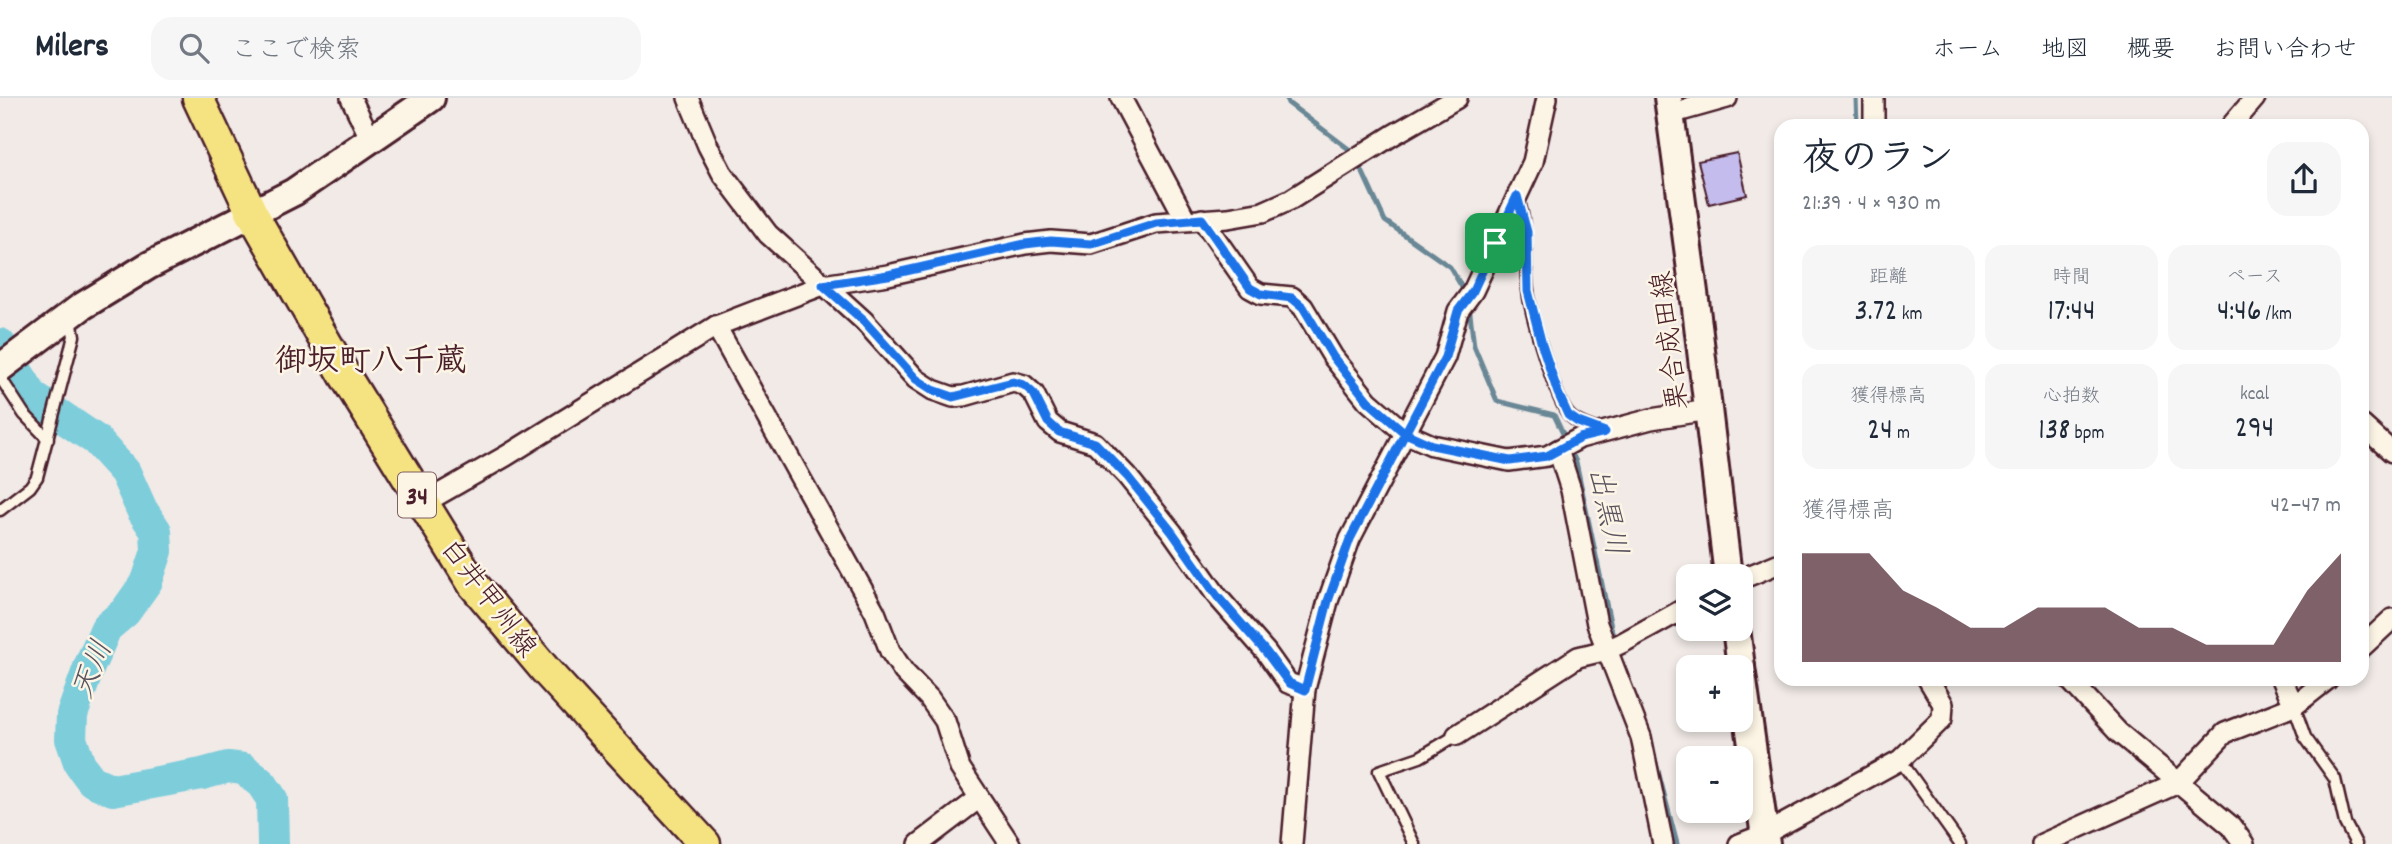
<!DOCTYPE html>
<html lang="ja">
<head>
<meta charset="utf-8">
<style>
	body { margin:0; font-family:Dekko,"Klee One",sans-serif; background:#f6f6f7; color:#1f2937; height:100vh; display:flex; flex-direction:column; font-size:26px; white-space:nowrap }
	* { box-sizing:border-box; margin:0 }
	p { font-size:23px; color:#747a83 }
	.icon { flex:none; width:38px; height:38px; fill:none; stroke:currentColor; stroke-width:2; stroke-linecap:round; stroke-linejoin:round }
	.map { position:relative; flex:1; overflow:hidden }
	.panel { position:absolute; left:1774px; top:21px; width:595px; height:567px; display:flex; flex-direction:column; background:#fff; border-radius:21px; box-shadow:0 4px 10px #0003 }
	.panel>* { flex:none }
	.tools { position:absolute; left:1676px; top:466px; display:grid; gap:14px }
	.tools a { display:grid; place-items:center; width:77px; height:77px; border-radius:14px; background:#fff; box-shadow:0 4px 10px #0003; font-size:35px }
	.pin { position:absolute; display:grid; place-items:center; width:60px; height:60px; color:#fff; margin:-30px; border-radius:14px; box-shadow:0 4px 10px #0006 }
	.round { display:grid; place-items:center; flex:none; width:74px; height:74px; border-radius:21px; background:#f6f6f7 }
	.headline { display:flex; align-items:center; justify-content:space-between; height:119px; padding:0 28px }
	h1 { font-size:38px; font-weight:600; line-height:52px }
	.figures { display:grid; grid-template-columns:repeat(3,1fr); gap:10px; height:119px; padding:7px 28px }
	.figures div { display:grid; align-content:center; border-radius:18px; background:#f6f6f7; text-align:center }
	.figures b { font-size:30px; font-weight:600 }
	.figures small { font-size:19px; font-weight:400 }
	.figures p { font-size:19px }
	.chart { height:196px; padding:14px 28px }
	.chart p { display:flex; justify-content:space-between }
	.chart svg { width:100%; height:126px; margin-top:7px; fill:#4a1f2b; opacity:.7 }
	header { display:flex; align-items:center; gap:42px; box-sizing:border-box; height:98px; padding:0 35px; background:#fff; border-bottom:2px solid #e0e1e3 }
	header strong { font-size:33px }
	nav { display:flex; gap:38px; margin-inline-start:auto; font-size:24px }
	.search { width:490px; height:63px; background:#f6f6f7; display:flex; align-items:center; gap:18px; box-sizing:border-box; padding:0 24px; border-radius:21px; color:#747a83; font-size:26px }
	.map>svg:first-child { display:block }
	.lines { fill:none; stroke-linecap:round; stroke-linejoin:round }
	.stream { stroke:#698795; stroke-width:5 }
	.river { stroke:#7ecddb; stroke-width:32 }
	.building { fill:#c5bcee; stroke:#4a1f2b; stroke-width:2 }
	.lane-casing { stroke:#4a1f2b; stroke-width:15 }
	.street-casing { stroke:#4a1f2b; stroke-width:24 }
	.secondary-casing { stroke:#4a1f2b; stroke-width:32 }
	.primary-casing { stroke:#4a1f2b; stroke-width:35 }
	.lane { stroke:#fcf5e5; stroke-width:10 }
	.street { stroke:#fcf5e5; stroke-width:19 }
	.secondary { stroke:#fcf5e5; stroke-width:26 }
	.primary { stroke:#f5e382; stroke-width:30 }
	.route-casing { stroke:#fff; stroke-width:14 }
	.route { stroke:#1a73e8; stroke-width:9 }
	.labels { text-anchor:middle; stroke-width:5; stroke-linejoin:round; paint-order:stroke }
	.shield { fill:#fcf5e5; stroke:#7f5f63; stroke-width:2 }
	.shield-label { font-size:26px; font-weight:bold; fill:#4a1f2b }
	.street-label { font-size:28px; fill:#4a1f2b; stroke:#fcf5e5 }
	.water-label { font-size:30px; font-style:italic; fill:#5a5360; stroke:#fcf5e5 }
	.quarter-label { font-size:32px; font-weight:bold; fill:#4a1f2b; stroke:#fcf5e5 }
</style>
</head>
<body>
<header>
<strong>Milers</strong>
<div class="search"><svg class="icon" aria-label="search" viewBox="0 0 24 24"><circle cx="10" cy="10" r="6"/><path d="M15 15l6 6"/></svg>ここで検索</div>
<nav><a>ホーム</a><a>地図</a><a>概要</a><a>お問い合わせ</a></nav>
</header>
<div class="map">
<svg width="2392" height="746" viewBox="0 0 2392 746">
	<rect width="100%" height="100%" fill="#f1eae7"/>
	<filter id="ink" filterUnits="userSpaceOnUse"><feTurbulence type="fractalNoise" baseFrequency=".0143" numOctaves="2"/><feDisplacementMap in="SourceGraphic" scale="14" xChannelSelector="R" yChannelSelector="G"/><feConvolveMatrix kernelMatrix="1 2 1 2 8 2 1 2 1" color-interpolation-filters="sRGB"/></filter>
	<g filter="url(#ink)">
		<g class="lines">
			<g class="stream">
				<polyline points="1286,0 1288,5 1354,55"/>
				<polyline points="1856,0 1857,28"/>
				<polyline points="1358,64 1385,123 1450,169 1466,196"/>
				<polyline points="1469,208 1474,248 1497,303 1554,317 1566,342"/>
				<polyline points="1570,351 1576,364 1614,543"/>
				<polyline points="1653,654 1677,746"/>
			</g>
			<polyline class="river" points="0,246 33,299 96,342 125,374 142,412 156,433 157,453 147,483 125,514 106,530 89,569 72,617 71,641 80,667 92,683 113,692 202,676 228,669 244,671 262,686 272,701 273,746"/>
		</g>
		<polygon class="building" points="1737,55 1747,97 1709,106 1698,63"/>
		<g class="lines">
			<defs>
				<g id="lane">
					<path d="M1518 101C1529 133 1524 160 1528 192 1530 214 1556 305 1570 318 1578 326 1589 328 1599 332"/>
					<polyline points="0,279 24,316 48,341"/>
					<polyline points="0,412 30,389 37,379 74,238 71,222"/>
					<polyline points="2294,608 2305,639 2335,681 2345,725 2356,746"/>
					<polyline points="1900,662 1960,746"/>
					<polyline points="1414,746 1379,673 1420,659 1457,637"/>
				</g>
				<g id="street">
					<polyline points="351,0 371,42"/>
					<polyline points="688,0 708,48 722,75 768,136 864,223 916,281 933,292 953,299 964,298 1013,284 1024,287 1034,296 1048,324 1060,334 1095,345 1127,378 1172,434 1217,498 1266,554 1288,585 1305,591"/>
					<polyline points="1121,0 1186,122"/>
					<polyline points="1670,16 1727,0"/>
					<polyline points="1874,28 1874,0"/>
					<polyline points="2231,28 2255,0"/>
					<polyline points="1202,121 1250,190 1261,196 1292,199 1303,209 1333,259 1368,303 1405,335 1432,347 1509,363 1547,358 1580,340 1651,321 1708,312"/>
					<polyline points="716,228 875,514 890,553 904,574 929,600 945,623 960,670 1010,746"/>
					<polyline points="2362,327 2392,354"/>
					<polyline points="1558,352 1571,392 1597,526 1641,639 1663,746"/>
					<polyline points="422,406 506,358 716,228 823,187 888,177 1025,146 1051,143 1091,146 1156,125 1228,120 1263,114 1290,102 1393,37 1457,0"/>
					<polyline points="1741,481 1782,464"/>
					<polyline points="2362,549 2392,521"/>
					<polyline points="2069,581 2118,634 2231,728 2244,746"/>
					<polyline points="2282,581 2294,608"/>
					<polyline points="1457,637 1578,559 1607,552 1622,545 1689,508"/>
					<polyline points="919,746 978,701"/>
					<polyline points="1292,746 1305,591 1328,503 1350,441 1445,259 1458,213 1473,193 1533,64 1547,0"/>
					<polyline points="1739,746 1765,736 1900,662 1942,621 1943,606 1928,581"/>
					<polyline points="2042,746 2178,685 2225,635 2294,608 2328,581"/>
				</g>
				<g id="secondary">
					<polyline points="1668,0 1695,202 1728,478"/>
					<polyline points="0,270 81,209 148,168 294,94 431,0"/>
					<polyline points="1736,530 1741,569"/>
					<polyline points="1741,569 1766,746"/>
				</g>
				<polyline id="primary" points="198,0 252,115 345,278 473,486 547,574 705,746"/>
			</defs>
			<use href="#lane" class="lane-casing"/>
			<use href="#street" class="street-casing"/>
			<use href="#secondary" class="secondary-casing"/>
			<use href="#primary" class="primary-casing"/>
			<use href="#lane" class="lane"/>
			<use href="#street" class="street"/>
			<use href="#secondary" class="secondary"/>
			<use href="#primary" class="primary"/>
		</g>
	</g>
	<g class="lines" filter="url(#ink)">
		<defs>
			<polyline id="route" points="1495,145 1473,193 1458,213 1445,259 1350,441 1328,503 1305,592 1289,585 1266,554 1217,498 1172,434 1127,378 1095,345 1059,334 1048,324 1034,296 1024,287 1013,284 953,299 933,292 916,281 864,223 823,187 888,177 1025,146 1051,143 1091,146 1156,125 1202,121 1250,190 1261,196 1292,200 1303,209 1333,259 1368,303 1405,335 1432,347 1510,363 1547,358 1580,340 1605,334 1578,324 1568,317 1558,295 1542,247 1528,193 1527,134 1517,98 1495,145"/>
		</defs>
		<use href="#route" class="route-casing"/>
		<use href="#route" class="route"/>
	</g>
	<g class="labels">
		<rect class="shield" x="398" y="374.5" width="38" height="45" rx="5"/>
		<g class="shield-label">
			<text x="417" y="406">34</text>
		</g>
		<g class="street-label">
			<text transform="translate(1668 243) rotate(-97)" y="10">栗合成田線</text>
			<text transform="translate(490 499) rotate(53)" y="10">白井甲州線</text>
		</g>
		<g class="water-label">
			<text transform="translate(1609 413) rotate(78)" y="10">出黒川</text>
			<text transform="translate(91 571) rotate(-68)" y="10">天川</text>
		</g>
		<g class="quarter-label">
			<text x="371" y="272">御坂町八千蔵</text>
		</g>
	</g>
</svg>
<div class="tools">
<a><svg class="icon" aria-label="layers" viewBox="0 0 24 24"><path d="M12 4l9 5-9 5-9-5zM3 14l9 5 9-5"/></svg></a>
<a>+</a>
<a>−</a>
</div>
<div class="pin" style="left:1495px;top:145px;background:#1e9e55"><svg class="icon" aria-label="arrive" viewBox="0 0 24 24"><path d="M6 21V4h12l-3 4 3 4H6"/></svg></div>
<section class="panel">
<div class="headline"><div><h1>夜のラン</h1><p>21:39 · 4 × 930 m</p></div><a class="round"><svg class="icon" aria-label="share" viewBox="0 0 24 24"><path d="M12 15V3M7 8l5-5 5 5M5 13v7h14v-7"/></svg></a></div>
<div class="figures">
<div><p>距離</p><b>3.72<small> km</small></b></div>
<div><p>時間</p><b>17:44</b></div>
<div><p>ペース</p><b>4:46<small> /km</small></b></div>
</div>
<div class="figures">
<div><p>獲得標高</p><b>24<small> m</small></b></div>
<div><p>心拍数</p><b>138<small> bpm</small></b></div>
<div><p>kcal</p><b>294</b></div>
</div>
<div class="chart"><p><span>獲得標高</span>42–47 m</p>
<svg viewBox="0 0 160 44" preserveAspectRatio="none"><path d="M0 44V6L10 6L20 6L30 19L40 25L50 32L60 32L70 25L80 25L90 25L100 32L110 32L120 38L130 38L140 38L150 19L160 6V44z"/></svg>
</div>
</section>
</div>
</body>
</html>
